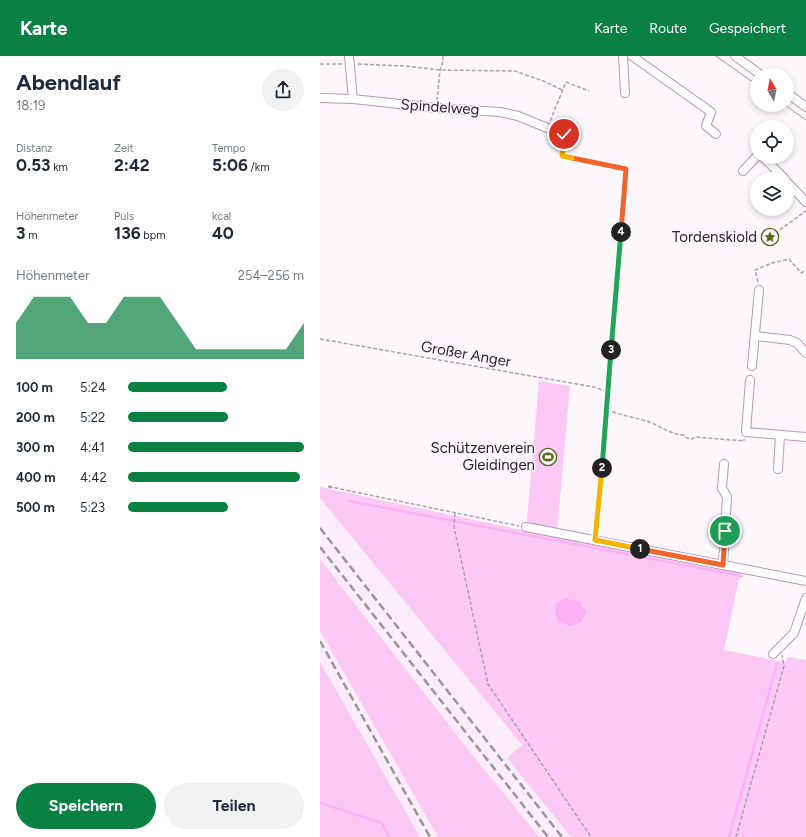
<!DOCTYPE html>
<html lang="de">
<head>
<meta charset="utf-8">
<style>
	body { margin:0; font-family:Figtree,sans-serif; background:#f2f2f3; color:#1f2937; height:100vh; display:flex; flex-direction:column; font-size:15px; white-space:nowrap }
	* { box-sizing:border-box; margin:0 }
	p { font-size:13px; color:#747a83 }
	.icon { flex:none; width:22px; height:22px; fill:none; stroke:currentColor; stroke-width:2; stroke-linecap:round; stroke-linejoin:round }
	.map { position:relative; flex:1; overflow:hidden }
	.sheet { display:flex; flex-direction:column; background:#fff; width:320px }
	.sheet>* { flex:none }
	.needle { width:26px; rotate:350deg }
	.fabs { position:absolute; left:430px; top:12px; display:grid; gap:8px }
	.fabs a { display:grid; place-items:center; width:44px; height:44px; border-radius:50%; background:#fff; box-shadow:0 2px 6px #0003; font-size:20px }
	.pin { position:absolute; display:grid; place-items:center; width:34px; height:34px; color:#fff; margin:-17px; border:2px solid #fff; border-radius:50%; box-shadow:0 1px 4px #0007 }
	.km { position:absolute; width:20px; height:20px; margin:-10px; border-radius:50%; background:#222; color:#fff; font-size:11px; line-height:20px; text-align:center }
	.round { display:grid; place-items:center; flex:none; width:42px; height:42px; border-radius:21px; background:#f2f2f3 }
	.summary { display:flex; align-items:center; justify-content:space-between; height:68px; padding:0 16px }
	h1 { font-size:22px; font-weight:700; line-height:30px }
	.metrics { display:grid; grid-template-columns:repeat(3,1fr); gap:6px; height:68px; padding:4px 16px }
	.metrics div { display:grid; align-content:center }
	.metrics b { font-size:17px; font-weight:700 }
	.metrics small { font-size:11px; font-weight:400 }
	.metrics p { font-size:11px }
	.chart { height:112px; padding:8px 16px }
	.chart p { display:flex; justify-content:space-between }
	.chart svg { width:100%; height:72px; margin-top:4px; fill:#0b8043; opacity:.7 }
	.cta { display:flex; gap:8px; margin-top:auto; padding:8px 16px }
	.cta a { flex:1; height:46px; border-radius:24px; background:#0b8043; color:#fff; font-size:16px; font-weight:700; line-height:46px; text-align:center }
	.cta a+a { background:#f2f2f3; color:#1f2937 }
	ul { padding:0 16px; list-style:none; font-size:13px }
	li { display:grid; grid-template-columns:64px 48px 1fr; align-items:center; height:30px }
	li i { height:10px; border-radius:5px; background:#0b8043 }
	header { display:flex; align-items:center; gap:24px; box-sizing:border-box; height:56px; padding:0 20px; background:#0b8043; color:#fff }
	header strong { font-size:19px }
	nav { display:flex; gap:22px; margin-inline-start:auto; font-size:14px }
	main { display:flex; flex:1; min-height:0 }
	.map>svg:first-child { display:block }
	.built { fill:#fcedfa }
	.green { fill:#fcc8f5 }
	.water { fill:#fdb1f4 }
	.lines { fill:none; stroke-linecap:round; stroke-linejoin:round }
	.stream { stroke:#fdb1f4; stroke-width:2.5 }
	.minor-casing { stroke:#b599b2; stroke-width:10 }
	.path { stroke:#aaa2a8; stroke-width:1.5; stroke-dasharray:4 2; stroke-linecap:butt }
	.minor { stroke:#fff; stroke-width:8 }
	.tram { stroke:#9c949b; stroke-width:1 }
	.rail { stroke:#9c949b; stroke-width:2.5; stroke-dasharray:8 4; stroke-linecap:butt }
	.split-1-casing { stroke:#fff; stroke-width:8 }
	.split-2-casing { stroke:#fff; stroke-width:8 }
	.split-3-casing { stroke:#fff; stroke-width:8 }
	.split-4-casing { stroke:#fff; stroke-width:8 }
	.split-5-casing { stroke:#fff; stroke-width:8 }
	.split-6-casing { stroke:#fff; stroke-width:8 }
	.split-1 { stroke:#f0652b; stroke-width:5 }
	.split-2 { stroke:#f5b400; stroke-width:5 }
	.split-3 { stroke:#22a559; stroke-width:5 }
	.split-4 { stroke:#22a559; stroke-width:5 }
	.split-5 { stroke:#f0652b; stroke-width:5 }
	.split-6 { stroke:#f5b400; stroke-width:5 }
	.labels { text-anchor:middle; stroke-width:3; stroke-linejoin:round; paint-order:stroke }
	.street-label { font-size:15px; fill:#2d222b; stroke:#fdf7fc }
	.poi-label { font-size:15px; fill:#2d222b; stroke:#fdf7fc; text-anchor:end }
</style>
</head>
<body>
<header>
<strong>Karte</strong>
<nav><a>Karte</a><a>Route</a><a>Gespeichert</a></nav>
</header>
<main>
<section class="sheet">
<div class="summary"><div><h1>Abendlauf</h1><p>18:19</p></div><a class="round"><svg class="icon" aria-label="share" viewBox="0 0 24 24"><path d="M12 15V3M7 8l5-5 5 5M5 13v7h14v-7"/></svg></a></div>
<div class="metrics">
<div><p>Distanz</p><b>0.53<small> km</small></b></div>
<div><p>Zeit</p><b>2:42</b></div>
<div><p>Tempo</p><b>5:06<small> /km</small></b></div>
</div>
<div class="metrics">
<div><p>Höhenmeter</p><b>3<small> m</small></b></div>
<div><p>Puls</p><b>136<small> bpm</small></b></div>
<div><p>kcal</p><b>40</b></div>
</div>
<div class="chart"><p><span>Höhenmeter</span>254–256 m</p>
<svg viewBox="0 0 160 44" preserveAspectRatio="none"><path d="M0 44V22L10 6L20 6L30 6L40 22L50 22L60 6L70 6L80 6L90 22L100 38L110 38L120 38L130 38L140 38L150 38L160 22V44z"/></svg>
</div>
<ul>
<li><b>100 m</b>5:24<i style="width:56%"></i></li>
<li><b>200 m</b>5:22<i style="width:57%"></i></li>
<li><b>300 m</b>4:41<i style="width:100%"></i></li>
<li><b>400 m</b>4:42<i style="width:98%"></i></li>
<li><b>500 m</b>5:23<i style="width:57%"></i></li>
</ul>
<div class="cta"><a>Speichern</a><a>Teilen</a></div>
</section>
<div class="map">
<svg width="486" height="781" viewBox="0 0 486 781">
	<rect width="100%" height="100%" fill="#fdf7fc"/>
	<g class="built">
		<polygon points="0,442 202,689 188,702 251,781 219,781 154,701 0,503"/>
		<polygon points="0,575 118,781 100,781 0,606"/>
	</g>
	<g class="green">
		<polygon points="219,325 250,330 237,476 421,513 404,594 465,606 468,601 486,604 486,781 251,781 187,702 202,689 0,442 0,431 206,475"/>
		<polygon points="0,503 154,701 219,781 118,781 0,575"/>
		<polygon points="0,606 100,781 0,781"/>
	</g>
	<polygon class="water" points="245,542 260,546 266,556 262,566 249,570 238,565 235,558 236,548"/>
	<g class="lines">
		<g class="stream">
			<polyline points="29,445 422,520"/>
			<polyline points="0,747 62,767 69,781"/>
			<polyline points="409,781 457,608"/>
		</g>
		<defs>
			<g id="minor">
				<polyline points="29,0 33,43"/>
				<polyline points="303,0 305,37"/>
				<polyline points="312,0 391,56 386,70 396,78"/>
				<polyline points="415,0 441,19"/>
				<polyline points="467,37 486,51"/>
				<polyline points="0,42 33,43 116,52 180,56 198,60 237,76"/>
				<polyline points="443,101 465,123"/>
				<polyline points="423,115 437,100"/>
				<polyline points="467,126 486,146"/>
				<polyline points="435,280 470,284 477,287 486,297"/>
				<polyline points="432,310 439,234"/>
				<polyline points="430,324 426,376 486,381"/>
				<polyline points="458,413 460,379"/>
				<polyline points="206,471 486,525"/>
				<polyline points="403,509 407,441 402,432 404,408"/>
				<polyline points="453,598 474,577 486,542"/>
			</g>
		</defs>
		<use href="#minor" class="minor-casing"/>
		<g class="path">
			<polyline points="0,8 22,8"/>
			<polyline points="38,8 85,10 120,14 195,15 226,26 242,34"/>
			<polyline points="117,45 120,14 123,5 123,0"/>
			<polyline points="230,65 246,26 269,35"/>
			<polyline points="243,81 242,100 306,113 276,476"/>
			<polyline points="450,181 486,155"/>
			<polyline points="438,226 435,214 452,207 469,203 481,217 486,214"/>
			<polyline points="0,283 274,331 287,336"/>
			<path d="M287 353C300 360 315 361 329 366 341 370 351 379 364 379L367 382 372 383 375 381 424 385V383"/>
			<polyline points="11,431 10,432 8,430 9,429 11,431 199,470"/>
			<polyline points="135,457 134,471 168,628 271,781"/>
			<polyline points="416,781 464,610 462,599"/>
		</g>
		<use href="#minor" class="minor"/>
		<g class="tram">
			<polyline points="396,0 437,29"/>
			<polyline points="465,49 486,64"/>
		</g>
		<g class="rail">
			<polyline points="0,472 242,781"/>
			<polyline points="0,491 228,781"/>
			<polyline points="0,585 110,781"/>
		</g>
	</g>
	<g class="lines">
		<defs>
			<polyline id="split-1" points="320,493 403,509 405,475"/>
			<polyline id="split-2" points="282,412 275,484 320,493"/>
			<polyline id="split-3" points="282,412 291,294"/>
			<polyline id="split-4" points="291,294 301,176"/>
			<polyline id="split-5" points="252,102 306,113 301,176"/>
			<polyline id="split-6" points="244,78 242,100 252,102"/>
		</defs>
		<use href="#split-1" class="split-1-casing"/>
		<use href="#split-2" class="split-2-casing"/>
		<use href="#split-3" class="split-3-casing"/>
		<use href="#split-4" class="split-4-casing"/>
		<use href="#split-5" class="split-5-casing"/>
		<use href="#split-6" class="split-6-casing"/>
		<use href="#split-1" class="split-1"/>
		<use href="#split-2" class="split-2"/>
		<use href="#split-3" class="split-3"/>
		<use href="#split-4" class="split-4"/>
		<use href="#split-5" class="split-5"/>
		<use href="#split-6" class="split-6"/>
	</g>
	<defs>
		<symbol id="sight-ring" viewBox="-11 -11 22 22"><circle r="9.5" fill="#fdf7fc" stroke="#586913" stroke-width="1.5"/><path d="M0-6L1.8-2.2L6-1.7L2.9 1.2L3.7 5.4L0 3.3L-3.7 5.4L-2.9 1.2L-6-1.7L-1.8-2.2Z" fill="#586913"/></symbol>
		<symbol id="stadium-ring" viewBox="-11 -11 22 22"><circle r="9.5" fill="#fdf7fc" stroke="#586913" stroke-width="1.5"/><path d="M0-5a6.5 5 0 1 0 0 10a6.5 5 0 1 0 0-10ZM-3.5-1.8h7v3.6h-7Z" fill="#586913"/></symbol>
	</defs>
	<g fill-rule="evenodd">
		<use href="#sight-ring" x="440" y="171" width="20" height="20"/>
		<use href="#stadium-ring" x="218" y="391" width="20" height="20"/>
	</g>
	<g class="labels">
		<g class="street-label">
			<text transform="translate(120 51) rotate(4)" y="5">Spindelweg</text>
			<text transform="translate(146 298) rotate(10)" y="5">Großer Anger</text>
		</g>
		<g class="poi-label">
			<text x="437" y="186">Tordenskiold</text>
			<text x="215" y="397">Schützenverein<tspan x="215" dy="17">Gleidingen</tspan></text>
		</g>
	</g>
</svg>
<div class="fabs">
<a><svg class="needle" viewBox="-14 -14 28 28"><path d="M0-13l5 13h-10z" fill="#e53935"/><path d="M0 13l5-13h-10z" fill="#747a83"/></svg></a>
<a><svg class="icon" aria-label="locate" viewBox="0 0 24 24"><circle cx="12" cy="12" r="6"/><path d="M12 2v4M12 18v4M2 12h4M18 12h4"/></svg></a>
<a><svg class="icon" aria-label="layers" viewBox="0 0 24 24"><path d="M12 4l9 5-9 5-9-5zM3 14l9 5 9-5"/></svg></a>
</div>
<div class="pin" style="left:405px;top:475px;background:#1e9e55"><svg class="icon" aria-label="arrive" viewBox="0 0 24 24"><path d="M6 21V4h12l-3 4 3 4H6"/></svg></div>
<div class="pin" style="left:244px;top:78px;background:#d93025"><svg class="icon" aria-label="check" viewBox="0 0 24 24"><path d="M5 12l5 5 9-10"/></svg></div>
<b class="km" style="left:320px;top:493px">1</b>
<b class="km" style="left:282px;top:412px">2</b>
<b class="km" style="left:291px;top:294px">3</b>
<b class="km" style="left:301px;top:176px">4</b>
</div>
</main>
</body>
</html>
